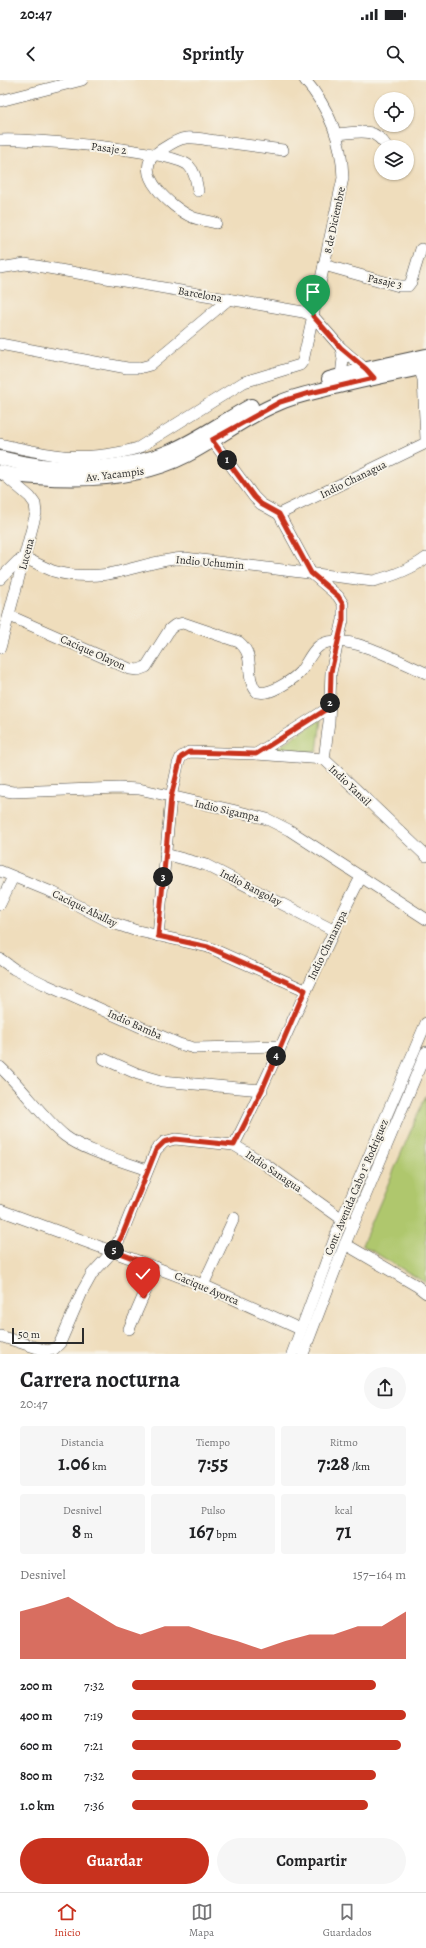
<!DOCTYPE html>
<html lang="es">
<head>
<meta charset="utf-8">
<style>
	body { margin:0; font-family:Alegreya,serif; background:#f6f6f6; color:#202124; height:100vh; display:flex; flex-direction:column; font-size:15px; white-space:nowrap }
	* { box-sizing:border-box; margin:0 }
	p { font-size:13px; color:#757577 }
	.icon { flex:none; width:22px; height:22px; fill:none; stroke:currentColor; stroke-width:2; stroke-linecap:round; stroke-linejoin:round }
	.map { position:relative; height:1274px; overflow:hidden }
	.side { display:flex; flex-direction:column; background:#fff; flex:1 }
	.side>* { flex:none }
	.controls { position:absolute; left:374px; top:12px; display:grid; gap:8px }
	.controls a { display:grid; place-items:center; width:40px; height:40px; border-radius:50%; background:#fff; box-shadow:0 1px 3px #0004; font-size:20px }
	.scale { position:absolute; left:12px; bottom:10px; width:72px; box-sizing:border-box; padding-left:4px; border:2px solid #2b2b2b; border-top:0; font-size:11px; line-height:14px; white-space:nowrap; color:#2b2b2b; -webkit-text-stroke:3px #f7f3e8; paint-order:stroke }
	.pin { position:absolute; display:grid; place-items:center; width:34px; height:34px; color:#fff; margin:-41px -17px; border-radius:50% 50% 50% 0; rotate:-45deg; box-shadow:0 0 4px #0007 }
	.pin .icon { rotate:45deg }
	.km { position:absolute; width:20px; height:20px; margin:-10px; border-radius:50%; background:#222; color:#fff; font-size:11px; line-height:20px; text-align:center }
	.round { display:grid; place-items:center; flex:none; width:42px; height:42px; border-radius:21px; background:#f6f6f6 }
	.head { display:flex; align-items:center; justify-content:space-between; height:68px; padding:0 20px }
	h1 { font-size:22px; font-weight:600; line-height:30px }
	.metrics { display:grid; grid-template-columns:repeat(3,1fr); gap:6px; height:68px; padding:4px 20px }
	.metrics div { display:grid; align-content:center; border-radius:4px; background:#f6f6f6; text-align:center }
	.metrics b { font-size:20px; font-weight:600 }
	.metrics small { font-size:11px; font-weight:400 }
	.metrics p { font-size:11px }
	.chart { height:112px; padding:8px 20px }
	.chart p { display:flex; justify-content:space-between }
	.chart svg { width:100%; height:72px; margin-top:4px; fill:#c8321e; opacity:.7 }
	.action { display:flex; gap:8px; margin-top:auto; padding:8px 20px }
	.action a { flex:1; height:46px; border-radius:24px; background:#c8321e; color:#fff; font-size:16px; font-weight:600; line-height:46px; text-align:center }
	.action a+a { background:#f6f6f6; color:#202124 }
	ul { padding:0 20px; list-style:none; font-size:13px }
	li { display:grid; grid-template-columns:64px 48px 1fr; align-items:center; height:30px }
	li i { height:10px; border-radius:5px; background:#c8321e }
	.status { display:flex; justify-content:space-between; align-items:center; height:28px; padding:0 20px; background:#fff; direction:ltr }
	.status svg { height:11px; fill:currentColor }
	header { display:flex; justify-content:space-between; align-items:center; height:52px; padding:0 20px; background:#fff; font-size:18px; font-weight:600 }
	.tabs { display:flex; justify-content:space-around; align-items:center; height:56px; border-top:1px solid #e0e0e0; background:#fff; font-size:11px; color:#757577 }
	.tabs a { display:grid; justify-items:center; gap:2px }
	.tabs .selected { color:#c8321e }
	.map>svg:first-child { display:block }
	.green { fill:#afc76d; stroke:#6d794c }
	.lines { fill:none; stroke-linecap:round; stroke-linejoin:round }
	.minor-casing { stroke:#484641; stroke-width:12 }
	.tertiary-casing { stroke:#484641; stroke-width:16 }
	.minor { stroke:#fff; stroke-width:11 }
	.tertiary { stroke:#fff; stroke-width:14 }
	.route-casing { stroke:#fff; stroke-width:8 }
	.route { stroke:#c8321e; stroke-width:5 }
	.labels { text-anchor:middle; stroke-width:4; stroke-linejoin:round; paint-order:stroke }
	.street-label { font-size:11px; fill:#2b2b2b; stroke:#f7f3e8 }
</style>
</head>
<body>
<div class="status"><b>20:47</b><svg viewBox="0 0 49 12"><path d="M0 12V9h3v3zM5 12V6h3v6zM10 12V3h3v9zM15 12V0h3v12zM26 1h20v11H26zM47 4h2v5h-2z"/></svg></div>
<header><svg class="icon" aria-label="back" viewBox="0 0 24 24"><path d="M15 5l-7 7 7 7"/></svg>Sprintly<svg class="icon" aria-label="search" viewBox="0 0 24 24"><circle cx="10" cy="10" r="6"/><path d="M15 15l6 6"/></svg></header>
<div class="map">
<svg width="426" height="1274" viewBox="0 0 426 1274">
	<rect width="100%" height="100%" fill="#f7f3e8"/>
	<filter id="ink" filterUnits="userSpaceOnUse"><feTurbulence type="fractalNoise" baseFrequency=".025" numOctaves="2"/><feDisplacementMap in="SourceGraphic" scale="8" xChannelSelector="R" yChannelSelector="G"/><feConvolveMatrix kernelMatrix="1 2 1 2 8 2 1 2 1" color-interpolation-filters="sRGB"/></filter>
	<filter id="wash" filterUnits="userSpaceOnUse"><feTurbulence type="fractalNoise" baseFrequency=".012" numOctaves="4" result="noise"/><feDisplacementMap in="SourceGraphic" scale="16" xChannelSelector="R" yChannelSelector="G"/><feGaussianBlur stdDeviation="0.9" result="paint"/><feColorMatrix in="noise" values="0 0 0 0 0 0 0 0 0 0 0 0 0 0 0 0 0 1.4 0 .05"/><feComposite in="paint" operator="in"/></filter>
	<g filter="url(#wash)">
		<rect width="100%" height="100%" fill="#efddbc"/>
		<g class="green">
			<polygon points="321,639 317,672 274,670"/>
			<polygon points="426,1015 426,1203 362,1165"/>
		</g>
	</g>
	<g filter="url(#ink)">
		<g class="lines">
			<defs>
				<g id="minor">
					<polyline points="0,21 82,0"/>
					<path d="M336 54C358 53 373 45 387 67"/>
					<path d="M0 60C26 58 174 70 189 86 196 93 196 102 198 111"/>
					<path d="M216 143C208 141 199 140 192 137 172 128 129 91 158 72 166 67 176 59 186 58 195 57 207 60 216 61 239 64 261 67 283 70"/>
					<polyline points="324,185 399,206 408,206 411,202 421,169"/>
					<polyline points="0,188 25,184 303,232 313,236 341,268 370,293"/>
					<polyline points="0,264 127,288 139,288 150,285 229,219"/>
					<polyline points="412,284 419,288 423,299 426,359"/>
					<polyline points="341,296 343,279 341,268"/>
					<polyline points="212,360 254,417 261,424 279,434 311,493 338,516 343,524 343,540 331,592 329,642 324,679"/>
					<path d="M0 364C18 368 36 372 55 375 78 379 115 375 138 368L244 302 300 285 303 281 343 98C342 61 329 28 305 0"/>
					<polyline points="279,434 426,363"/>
					<path d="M0 499 18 481 25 478C34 482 43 487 53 491 72 497 102 497 122 491 144 486 162 479 185 478L373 501C393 496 410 490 426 478"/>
					<path d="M10 536 130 589 138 590 146 587 170 549 175 545 183 543 239 562C257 577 243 595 257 612 260 612 264 613 266 612 275 611 294 599 300 592 309 581 313 565 328 562 357 557 400 582 426 593"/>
					<polyline points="0,568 36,433 35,424 30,417 2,393"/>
					<polyline points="256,674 330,627"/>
					<polyline points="0,710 13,712 119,708 139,709 232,730 267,739 289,750 426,839"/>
					<polyline points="165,774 206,785 333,850"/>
					<polyline points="0,791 54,813 110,842 134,850 208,867 305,910"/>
					<polyline points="0,824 13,797"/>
					<polyline points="158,856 171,717 178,684 181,677 189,672 256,674 324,679 426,776"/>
					<polyline points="0,879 14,889 44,904 179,964 194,968 280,966"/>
					<polyline points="104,979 138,994 162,1001 262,1010"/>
					<path d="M0 987C23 1008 42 1037 65 1056 83 1070 125 1082 147 1090"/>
					<path d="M234 1065C279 977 315 884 361 797"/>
					<polyline points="0,1130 203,1205 300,1249"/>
					<polyline points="345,1164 417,1206 426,1213"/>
					<polyline points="203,1205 234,1138"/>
					<polyline points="129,1249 156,1187"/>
					<polyline points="0,1256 47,1271 54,1269 60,1263 82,1212 92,1194 113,1171 121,1156 156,1070 164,1062 175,1059 234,1065 265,1084 342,1139 353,1145"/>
					<polyline points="292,1274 342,1139 426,943"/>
					<polyline points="303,1274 345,1164 426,972"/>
				</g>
				<g id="tertiary">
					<polyline points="329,299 367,289 426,276"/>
					<path d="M0 378C54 392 119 393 171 371 199 359 225 340 251 326"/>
					<path d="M0 392C11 396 24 396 36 397 86 401 141 399 187 375 218 359 246 336 279 323 296 315 316 312 334 307 365 300 395 293 426 287"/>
				</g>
			</defs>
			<use href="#minor" class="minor-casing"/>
			<use href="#tertiary" class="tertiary-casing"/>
			<use href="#minor" class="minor"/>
			<use href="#tertiary" class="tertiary"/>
		</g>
	</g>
	<g class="lines" filter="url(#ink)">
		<defs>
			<polyline id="route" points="143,1218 156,1187 114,1171 122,1156 156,1070 164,1062 175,1059 234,1065 262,1010 305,910 208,867 158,856 171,717 181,677 189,672 256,674 330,627 331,592 343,540 343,524 338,516 311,493 279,434 261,424 254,417 212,360 280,322 306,314 374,298 366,289 341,268 313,236"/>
		</defs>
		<use href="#route" class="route-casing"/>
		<use href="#route" class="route"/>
	</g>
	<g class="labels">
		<g class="street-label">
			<text transform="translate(109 68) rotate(7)" y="4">Pasaje 2</text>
			<text transform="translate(334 140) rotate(-78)" y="4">8 de Diciembre</text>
			<text transform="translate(385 201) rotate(12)" y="4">Pasaje 3</text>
			<text transform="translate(200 214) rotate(10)" y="4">Barcelona</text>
			<text transform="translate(115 394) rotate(-7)" y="4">Av. Yacampis</text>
			<text transform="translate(353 399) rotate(-26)" y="4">Indio Chanagua</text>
			<text transform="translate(26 474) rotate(-75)" y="4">Lucena</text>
			<text transform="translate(210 482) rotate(5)" y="4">Indio Uchumin</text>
			<text transform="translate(93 572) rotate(24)" y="4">Cacique Olayon</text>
			<text transform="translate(350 705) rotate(44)" y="4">Indio Yansil</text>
			<text transform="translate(227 730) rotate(13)" y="4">Indio Sigampa</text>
			<text transform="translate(251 807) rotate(27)" y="4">Indio Bangolay</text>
			<text transform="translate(85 828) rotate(26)" y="4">Cacique Aballay</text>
			<text transform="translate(327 865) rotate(-64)" y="4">Indio Chanampa</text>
			<text transform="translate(135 944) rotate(24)" y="4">Indio Bamba</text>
			<text transform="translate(274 1091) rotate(34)" y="4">Indio Sanagua</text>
			<text transform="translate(356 1107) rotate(-67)" y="4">Cont. Avenida Cabo 1° Rodriguez</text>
			<text transform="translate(207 1208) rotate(23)" y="4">Cacique Ayorca</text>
		</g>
	</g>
</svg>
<div class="controls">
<a><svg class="icon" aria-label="locate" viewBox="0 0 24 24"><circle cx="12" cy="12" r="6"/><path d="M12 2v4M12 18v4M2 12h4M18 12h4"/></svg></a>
<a><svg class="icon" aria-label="layers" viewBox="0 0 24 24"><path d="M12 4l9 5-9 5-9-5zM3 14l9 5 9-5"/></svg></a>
</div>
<div class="scale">50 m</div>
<div class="pin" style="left:313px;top:236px;background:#1e9e55"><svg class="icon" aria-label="arrive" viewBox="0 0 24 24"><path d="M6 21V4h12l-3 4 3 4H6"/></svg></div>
<div class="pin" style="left:143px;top:1218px;background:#d93025"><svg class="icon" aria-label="check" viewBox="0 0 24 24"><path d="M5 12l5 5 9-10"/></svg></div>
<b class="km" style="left:227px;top:380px">1</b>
<b class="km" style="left:330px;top:623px">2</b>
<b class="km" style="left:163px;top:797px">3</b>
<b class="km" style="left:276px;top:976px">4</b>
<b class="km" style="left:114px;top:1170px">5</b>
</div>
<section class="side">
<div class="head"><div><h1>Carrera nocturna</h1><p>20:47</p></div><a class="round"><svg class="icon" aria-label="share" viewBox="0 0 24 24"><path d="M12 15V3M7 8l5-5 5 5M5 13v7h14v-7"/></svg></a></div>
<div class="metrics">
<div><p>Distancia</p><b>1.06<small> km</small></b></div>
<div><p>Tiempo</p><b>7:55</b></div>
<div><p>Ritmo</p><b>7:28<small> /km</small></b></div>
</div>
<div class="metrics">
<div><p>Desnivel</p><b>8<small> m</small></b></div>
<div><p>Pulso</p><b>167<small> bpm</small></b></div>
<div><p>kcal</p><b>71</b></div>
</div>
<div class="chart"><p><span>Desnivel</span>157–164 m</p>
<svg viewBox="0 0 160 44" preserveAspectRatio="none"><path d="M0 44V15L10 11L20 6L30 15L40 24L50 29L60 24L70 24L80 29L90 33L100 38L110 33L120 29L130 29L140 24L150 24L160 15V44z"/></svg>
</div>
<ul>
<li><b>200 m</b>7:32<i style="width:89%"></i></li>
<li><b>400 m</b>7:19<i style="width:100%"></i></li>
<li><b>600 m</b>7:21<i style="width:98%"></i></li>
<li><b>800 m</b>7:32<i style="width:89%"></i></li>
<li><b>1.0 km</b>7:36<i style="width:86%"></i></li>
</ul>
<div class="action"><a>Guardar</a><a>Compartir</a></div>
</section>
<nav class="tabs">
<a class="selected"><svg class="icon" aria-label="home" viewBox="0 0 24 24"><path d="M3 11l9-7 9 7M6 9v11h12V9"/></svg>Inicio</a>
<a><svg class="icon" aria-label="map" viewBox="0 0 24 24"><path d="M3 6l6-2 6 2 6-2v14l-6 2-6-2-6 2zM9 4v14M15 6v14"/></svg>Mapa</a>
<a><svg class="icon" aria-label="saved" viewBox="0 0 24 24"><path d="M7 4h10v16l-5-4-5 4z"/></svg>Guardados</a>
</nav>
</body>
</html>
